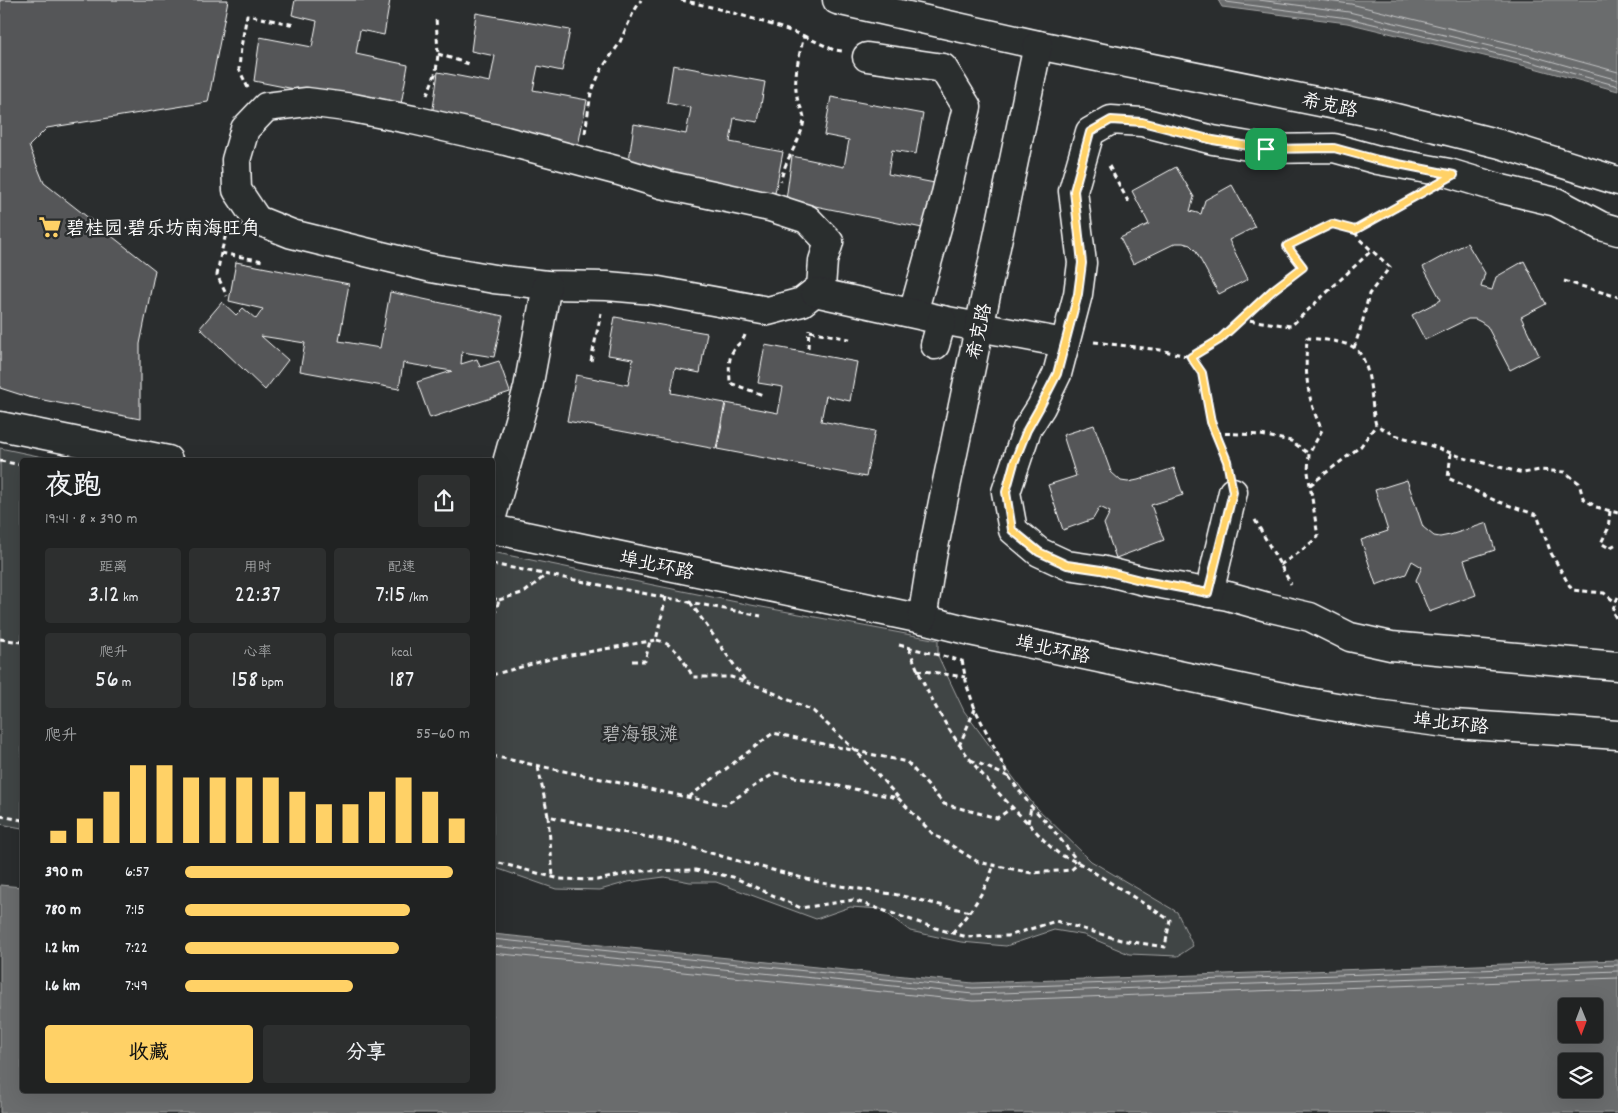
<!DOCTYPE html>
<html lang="zh">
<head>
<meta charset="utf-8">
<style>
	body { margin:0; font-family:Dekko,"LXGW WenKai TC",sans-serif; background:#2d2f2f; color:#f1f3f6; height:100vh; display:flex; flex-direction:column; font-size:19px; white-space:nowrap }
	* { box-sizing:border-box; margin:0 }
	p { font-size:16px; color:#a2a4a5 }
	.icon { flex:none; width:28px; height:28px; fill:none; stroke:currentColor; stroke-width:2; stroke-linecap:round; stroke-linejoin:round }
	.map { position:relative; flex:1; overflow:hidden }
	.details { position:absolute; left:20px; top:458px; width:475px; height:635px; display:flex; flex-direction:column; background:#202222; border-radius:5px; box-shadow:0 5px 20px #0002,0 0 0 1px #3d3f40 }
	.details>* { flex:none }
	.needle { width:32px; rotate:179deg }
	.controls { position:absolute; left:1558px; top:998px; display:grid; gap:10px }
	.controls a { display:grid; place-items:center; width:45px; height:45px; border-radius:5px; background:#202222; box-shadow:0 5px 20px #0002,0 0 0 1px #3d3f40; font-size:25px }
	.pin { position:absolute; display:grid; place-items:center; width:42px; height:42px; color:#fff; margin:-21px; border-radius:10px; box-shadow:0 2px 8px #0006 }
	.round { display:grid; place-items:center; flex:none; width:52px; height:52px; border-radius:5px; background:#2d2f2f }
	.head { display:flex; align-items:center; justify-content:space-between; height:85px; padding:0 25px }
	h1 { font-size:28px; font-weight:600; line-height:38px }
	.metrics { display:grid; grid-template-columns:repeat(3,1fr); gap:8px; height:85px; padding:5px 25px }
	.metrics div { display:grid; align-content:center; border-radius:5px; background:#2d2f2f; text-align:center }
	.metrics b { font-size:25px; font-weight:600 }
	.metrics small { font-size:14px; font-weight:400 }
	.metrics p { font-size:14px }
	.chart { height:140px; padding:10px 25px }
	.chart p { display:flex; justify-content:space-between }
	.chart svg { width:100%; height:90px; margin-top:5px; stroke:#ffd166; stroke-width:6 }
	.primary-button { display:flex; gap:10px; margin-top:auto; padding:10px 25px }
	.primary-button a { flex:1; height:58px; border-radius:5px; background:#ffd166; color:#111; font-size:20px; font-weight:600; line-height:58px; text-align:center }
	.primary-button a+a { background:#2d2f2f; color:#f1f3f6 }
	ul { padding:0 25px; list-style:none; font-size:16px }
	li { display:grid; grid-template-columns:80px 60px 1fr; align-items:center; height:38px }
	li i { height:12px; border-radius:6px; background:#ffd166 }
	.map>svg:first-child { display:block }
	.green { fill:#414445; stroke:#a0a2a2 }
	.water { fill:#6a6c6d; stroke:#a6a7a7; fill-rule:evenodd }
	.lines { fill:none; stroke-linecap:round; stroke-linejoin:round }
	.shore { stroke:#c3c4c5; stroke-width:1 }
	.building { fill:#555758; stroke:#fff }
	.street-casing { stroke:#fff; stroke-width:31 }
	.secondary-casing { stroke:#fff; stroke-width:31 }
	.path { stroke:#fff; stroke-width:3; stroke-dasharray:5 4; stroke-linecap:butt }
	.street { stroke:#2a2d2e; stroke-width:28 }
	.secondary { stroke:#2a2d2e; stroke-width:28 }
	.route-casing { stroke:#fff; stroke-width:10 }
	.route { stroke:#ffd166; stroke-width:6 }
	.labels { text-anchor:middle; stroke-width:5; stroke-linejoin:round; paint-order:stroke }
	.street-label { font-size:19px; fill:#fff; stroke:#2a2d2e }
	.poi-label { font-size:19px; fill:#fff; stroke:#2a2d2e; text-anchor:start }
	.park-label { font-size:19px; fill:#b3b4b5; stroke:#2a2d2e }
</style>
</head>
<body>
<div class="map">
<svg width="1618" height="1113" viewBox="0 0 1618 1113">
	<rect width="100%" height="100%" fill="#2a2d2e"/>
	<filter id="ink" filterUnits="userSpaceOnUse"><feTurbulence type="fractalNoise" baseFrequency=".02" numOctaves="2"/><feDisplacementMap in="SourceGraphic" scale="10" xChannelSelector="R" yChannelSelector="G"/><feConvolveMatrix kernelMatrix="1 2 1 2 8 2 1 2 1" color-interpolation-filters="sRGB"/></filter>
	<g filter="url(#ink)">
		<g class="green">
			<polygon points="0,448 57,460 22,460 22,828 0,824"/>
			<polygon points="492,552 751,605 938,640 938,656 964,711 1033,804 1091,861 1177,912 1193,946 1178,956 1129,954 1084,935 1054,930 1006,946 961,942 910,931 881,909 850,907 816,919 716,882 690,882 664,877 628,882 600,890 556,889 493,867"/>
		</g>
		<g class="water">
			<polygon points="1218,0 1618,0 1618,91 1534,68 1347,23 1222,7"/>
			<path d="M0 885 22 887V1090H492L493 934 973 983 1618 960V1113H0ZM1566 1006H1594V1034H1566ZM1566 1061H1594V1089H1566Z"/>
		</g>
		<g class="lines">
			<g class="shore">
				<polyline points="1224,0 1226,2 1348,18 1535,63 1618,86"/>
				<polyline points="1259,0 1349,12 1536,57 1618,80"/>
				<polyline points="1318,0 1351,4 1538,50 1618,72"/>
				<polyline points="492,939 973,988 1618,965"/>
				<polyline points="492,946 973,994 1618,971"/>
				<polyline points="492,953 973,1001 1618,978"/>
			</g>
		</g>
		<g class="building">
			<polygon points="0,0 228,0 208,102 47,128 29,146 44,183 155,270 140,344 140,419 28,397 0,388"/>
			<polygon points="295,0 390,0 384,35 360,30 356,54 408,65 400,110 254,81 260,37 312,47 317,21 292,15"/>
			<polygon points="476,13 570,30 562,71 538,66 533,90 587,100 578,146 432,116 438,72 490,82 495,56 471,51"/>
			<polygon points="673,65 765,82 758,122 734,118 730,142 783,152 774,198 628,168 634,124 686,134 691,108 667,103"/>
			<polygon points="831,97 923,114 916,154 892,150 888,174 940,184 932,230 786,200 792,156 844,167 849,140 824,135"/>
			<polygon points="1176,167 1194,197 1190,211 1201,214 1205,200 1232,185 1255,227 1229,240 1248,279 1219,294 1195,250 1190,245 1183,243 1176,243 1133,264 1120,238 1149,224 1132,191"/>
			<polygon points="1467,243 1485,273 1481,287 1492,290 1496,277 1524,261 1546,304 1521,317 1539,355 1510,370 1487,326 1481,322 1475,319 1468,319 1425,340 1412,315 1441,300 1423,267"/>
			<polygon points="236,262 349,284 339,341 380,348 390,292 503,316 494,357 462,352 461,364 477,359 480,367 499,361 510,392 430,418 417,382 452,371 403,363 399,389 300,371 305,343 261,336 288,360 265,390 200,328 222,302 236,315 243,308 256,319 263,309 229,301"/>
			<polygon points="615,317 707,333 700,373 675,368 671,393 725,403 716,449 567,421 576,375 628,385 633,359 608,355"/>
			<polygon points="765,345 857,362 850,401 826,396 821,421 875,431 866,477 717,449 726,403 778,413 783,387 758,383"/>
			<polygon points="1094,425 1111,472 1121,481 1128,482 1138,480 1174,468 1183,495 1151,505 1164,540 1116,558 1104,524 1110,512 1100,507 1093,519 1063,530 1048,485 1076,476 1063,435"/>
			<polygon points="1407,480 1423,527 1434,536 1440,537 1450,535 1487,523 1495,550 1464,560 1476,595 1429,612 1416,580 1422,567 1412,561 1406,574 1376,585 1361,540 1388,531 1375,490"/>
		</g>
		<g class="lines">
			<defs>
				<g id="street">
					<polyline points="867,57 943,68 967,107 943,206 913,313"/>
					<polygon points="307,102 353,108 413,120 506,141 619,171 661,184 770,207 807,219 829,242 823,261 821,287 802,302 768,311 653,290 607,286 547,285 494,279 431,268 292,234 257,220 237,190 236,160 245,129 266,107"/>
					<polyline points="1618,231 1601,226 1556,202 1502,189 1449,173 1378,160 1334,148 1266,149 1213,140 1142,122 1111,120 1090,132 1073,191 1082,263 1078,294 1057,374 1041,407 1027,429 1006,492 1013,530 1039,552 1067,565 1101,570 1144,581 1228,596 1267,607 1310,617 1350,637 1391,646 1618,666"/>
					<polyline points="815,292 942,320 1064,343"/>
					<polyline points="935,345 942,320"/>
					<polyline points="492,516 528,388 547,285"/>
					<polyline points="1209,593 1233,492"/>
				</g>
				<g id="secondary">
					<polyline points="837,0 1038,45 1380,114 1500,144 1618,181"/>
					<polyline points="0,426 168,460"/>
					<polyline points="492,529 922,619 970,631 1297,700 1376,714 1454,724 1618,735"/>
					<polyline points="922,619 932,557 946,487 1038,45"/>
				</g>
			</defs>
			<use href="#street" class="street-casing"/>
			<use href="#secondary" class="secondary-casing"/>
			<g class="path">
				<path d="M681 0C723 9 763 21 804 36 799 56 793 77 797 97 798 104 804 112 804 119 802 141 784 159 781 181"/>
				<polyline points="804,36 834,50 842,51"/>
				<polyline points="438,54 469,64"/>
				<polyline points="248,88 239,69 241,47 247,15 295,25"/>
				<polyline points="427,95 436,72 438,54 436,16"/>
				<polyline points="585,133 591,93 601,70 619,44 633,13 641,0"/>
				<polyline points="1109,166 1129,203"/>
				<polyline points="231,229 226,234 221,253 263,261"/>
				<polyline points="221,253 217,275 227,296"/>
				<polyline points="1564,281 1618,297"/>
				<polyline points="1241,319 1291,326 1372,250"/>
				<polyline points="810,331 854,340"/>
				<path d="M745 335C743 342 736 345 733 351 727 361 730 373 730 383L763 395"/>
				<polyline points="1094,342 1160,350 1191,357 1203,373 1211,422 1228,467"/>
				<polyline points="808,348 809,329"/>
				<polyline points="1354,348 1362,324 1369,294 1390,267 1358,238 1355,230 1416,196"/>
				<polyline points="1191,357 1219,340 1273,290 1303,267 1287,246 1332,224 1355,230"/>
				<polyline points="591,361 601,313"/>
				<polyline points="1216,433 1261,435 1291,441 1309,454"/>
				<polyline points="1451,453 1448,478 1496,501 1537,515 1551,553 1572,590 1604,593 1615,602"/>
				<polyline points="0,461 22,465"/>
				<polyline points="1310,485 1361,446 1376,425"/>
				<polyline points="1610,511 1608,529 1601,543 1609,548 1618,543"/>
				<polyline points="1255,520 1291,584"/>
				<polyline points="492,564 761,616"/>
				<path d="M1280 565 1301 551 1318 537 1308 472 1309 454 1322 430C1306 397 1305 374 1307 338 1319 339 1343 341 1353 347 1373 359 1370 404 1376 425L1395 435 1432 446 1464 458 1523 473 1540 470 1565 472 1579 483 1583 498 1596 507 1618 513"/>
				<path d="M666 597 656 640C675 643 684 661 693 677H731L763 688 813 711 856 751 898 797"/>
				<polyline points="1618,597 1612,611 1618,621"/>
				<polyline points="492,598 499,600 492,624"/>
				<polyline points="499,600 525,592 546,575"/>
				<polyline points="690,602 746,682"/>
				<polyline points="0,639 22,642"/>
				<polyline points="899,645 962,661"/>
				<path d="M909 648C935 719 974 771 1028 823 1038 833 1047 845 1058 853 1064 857 1072 860 1079 863"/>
				<polyline points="962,660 967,686 975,709 1009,777 1031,806 1051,827 1078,862"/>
				<polyline points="632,661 645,661 650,641"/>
				<polyline points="917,670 965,677"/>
				<polyline points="492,675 554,658 656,640"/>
				<polyline points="959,746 975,709"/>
				<polyline points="492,756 725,805 775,773 898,798 933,834 978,862 1032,873 1071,870 1079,863 1170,920 1165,947 1121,940 1056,921 1008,936 967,937 935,928 853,900 801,908 733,877 695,870 641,871 597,880 560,879 492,861"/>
				<polyline points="971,760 1009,777"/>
				<polyline points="538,767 548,816 600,828 669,841 742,862 822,883 898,895 970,912"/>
				<polyline points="689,797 773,733 907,762 944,804 997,818 1012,808"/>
				<polyline points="0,816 22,820"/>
				<polyline points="548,816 553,877"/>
				<polyline points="1028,823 1031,807"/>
				<path d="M952 933C972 910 984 894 994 865"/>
			</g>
			<use href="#street" class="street"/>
			<use href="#secondary" class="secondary"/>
		</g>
	</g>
	<g class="lines" filter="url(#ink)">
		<defs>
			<polygon id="route" points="1111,120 1142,122 1213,140 1266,149 1334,148 1378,160 1454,175 1355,230 1332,224 1287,246 1303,267 1273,290 1219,340 1191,357 1202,373 1211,422 1227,461 1233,492 1208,593 1144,581 1101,570 1067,565 1039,552 1012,530 1006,492 1014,463 1027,430 1040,407 1057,374 1078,294 1082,263 1074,191 1090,132"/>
		</defs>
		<use href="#route" class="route-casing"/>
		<use href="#route" class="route"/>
	</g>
	<defs>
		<symbol id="supermarket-bare" viewBox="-9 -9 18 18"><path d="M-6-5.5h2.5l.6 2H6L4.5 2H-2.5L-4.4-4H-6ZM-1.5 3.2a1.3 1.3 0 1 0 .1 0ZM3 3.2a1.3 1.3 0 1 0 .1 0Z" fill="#ffd166" stroke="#2a2d2e" stroke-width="2.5" paint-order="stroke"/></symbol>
	</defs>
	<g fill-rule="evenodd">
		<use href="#supermarket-bare" x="34" y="211" width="32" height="32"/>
	</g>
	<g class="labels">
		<g class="street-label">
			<text transform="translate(1330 104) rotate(12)" y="7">希克路</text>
			<text transform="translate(978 331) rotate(-78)" y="7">希克路</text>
			<text transform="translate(657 564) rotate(12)" y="7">埠北环路</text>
			<text transform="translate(1053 648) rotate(12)" y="7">埠北环路</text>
			<text transform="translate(1451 722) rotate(6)" y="7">埠北环路</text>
		</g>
		<g class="poi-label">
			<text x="66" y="234">碧桂园·碧乐坊南海旺角</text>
		</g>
		<g class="park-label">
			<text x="640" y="740">碧海银滩</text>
		</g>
	</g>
</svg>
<div class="controls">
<a><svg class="needle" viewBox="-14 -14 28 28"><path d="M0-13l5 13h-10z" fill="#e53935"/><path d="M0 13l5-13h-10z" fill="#a2a4a5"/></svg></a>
<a><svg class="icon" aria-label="layers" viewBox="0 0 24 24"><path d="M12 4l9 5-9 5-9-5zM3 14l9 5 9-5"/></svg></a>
</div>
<div class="pin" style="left:1266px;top:149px;background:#1e9e55"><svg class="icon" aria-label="arrive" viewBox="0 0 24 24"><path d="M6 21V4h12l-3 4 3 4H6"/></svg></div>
<section class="details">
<div class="head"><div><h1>夜跑</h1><p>19:41 · 8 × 390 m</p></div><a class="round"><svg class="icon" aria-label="share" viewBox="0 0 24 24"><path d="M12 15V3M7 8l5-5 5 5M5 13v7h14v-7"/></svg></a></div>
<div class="metrics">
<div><p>距离</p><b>3.12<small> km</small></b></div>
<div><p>用时</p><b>22:37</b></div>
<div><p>配速</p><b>7:15<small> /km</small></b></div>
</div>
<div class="metrics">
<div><p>爬升</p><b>56<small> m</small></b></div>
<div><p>心率</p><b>158<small> bpm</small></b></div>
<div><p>kcal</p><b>187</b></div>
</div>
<div class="chart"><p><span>爬升</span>55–60 m</p>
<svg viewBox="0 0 160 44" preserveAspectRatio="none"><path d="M5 44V38M15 44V32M25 44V19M35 44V6M45 44V6M55 44V12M65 44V12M75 44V12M85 44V12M95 44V19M105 44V25M115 44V25M125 44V19M135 44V12M145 44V19M155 44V32"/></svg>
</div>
<ul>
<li><b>390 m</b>6:57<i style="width:94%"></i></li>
<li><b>780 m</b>7:15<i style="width:79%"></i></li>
<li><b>1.2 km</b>7:22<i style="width:75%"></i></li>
<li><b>1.6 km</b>7:49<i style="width:59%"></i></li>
</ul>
<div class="primary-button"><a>收藏</a><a>分享</a></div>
</section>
</div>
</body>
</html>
